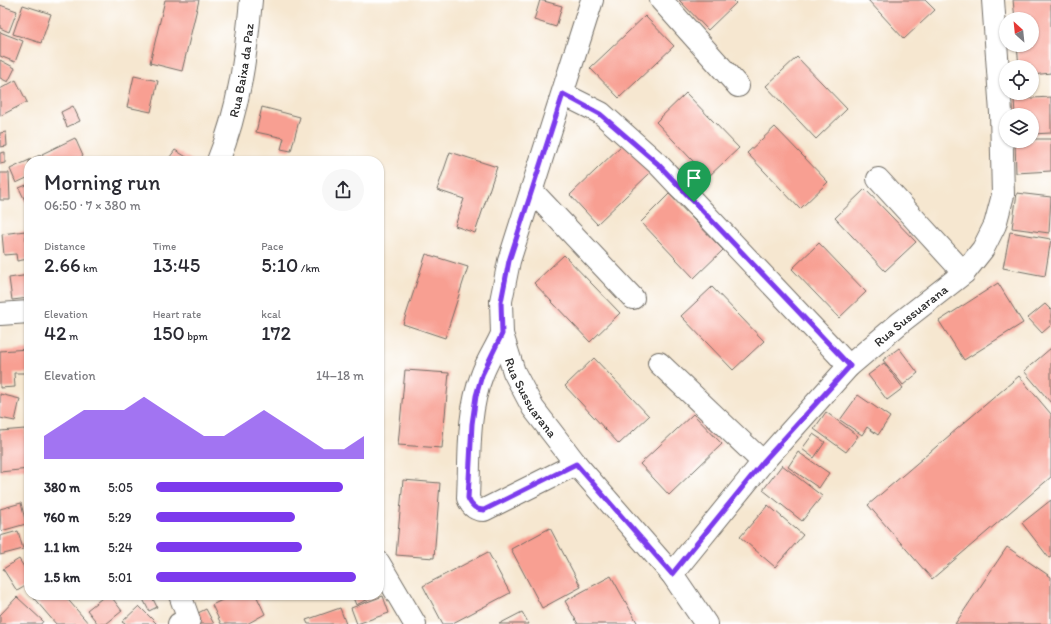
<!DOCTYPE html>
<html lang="en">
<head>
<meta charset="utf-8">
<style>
	body { margin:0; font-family:Itim,sans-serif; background:#f7f7f7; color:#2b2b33; height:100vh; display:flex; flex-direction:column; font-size:15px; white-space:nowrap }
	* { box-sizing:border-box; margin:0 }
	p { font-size:13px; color:#7c7c81 }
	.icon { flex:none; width:22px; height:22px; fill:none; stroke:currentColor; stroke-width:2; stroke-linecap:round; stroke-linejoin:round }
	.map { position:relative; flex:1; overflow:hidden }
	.side { position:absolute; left:24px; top:156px; width:360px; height:444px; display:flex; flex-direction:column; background:#fff; border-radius:16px; box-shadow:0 1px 3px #0004 }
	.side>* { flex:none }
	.needle { width:26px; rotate:333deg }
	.controls { position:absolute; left:999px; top:12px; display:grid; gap:8px }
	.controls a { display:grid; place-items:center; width:40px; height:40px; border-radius:50%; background:#fff; box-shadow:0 1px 3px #0004; font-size:20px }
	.pin { position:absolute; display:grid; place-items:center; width:34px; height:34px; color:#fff; margin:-41px -17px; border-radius:50% 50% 50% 0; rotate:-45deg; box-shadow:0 0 4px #0007 }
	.pin .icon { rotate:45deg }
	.round { display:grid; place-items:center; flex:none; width:42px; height:42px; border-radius:21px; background:#f7f7f7 }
	.headline { display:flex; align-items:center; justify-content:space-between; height:68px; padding:0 20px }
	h1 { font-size:22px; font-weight:600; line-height:30px }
	.stats { display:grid; grid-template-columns:repeat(3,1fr); gap:6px; height:68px; padding:4px 20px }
	.stats div { display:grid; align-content:center }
	.stats b { font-size:20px; font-weight:600 }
	.stats small { font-size:11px; font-weight:400 }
	.stats p { font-size:11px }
	.chart { height:112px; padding:8px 20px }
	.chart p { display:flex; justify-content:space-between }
	.chart svg { width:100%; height:72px; margin-top:4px; fill:#7c3aed; opacity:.7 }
	ul { padding:0 20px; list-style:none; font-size:13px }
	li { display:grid; grid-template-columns:64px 48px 1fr; align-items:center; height:30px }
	li i { height:10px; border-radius:5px; background:#7c3aed }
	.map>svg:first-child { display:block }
	.building { fill:#f89f92 }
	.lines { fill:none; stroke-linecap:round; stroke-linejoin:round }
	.street-casing { stroke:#726d65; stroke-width:24 }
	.street { stroke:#fff; stroke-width:22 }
	.route-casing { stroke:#fff; stroke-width:8 }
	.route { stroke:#7c3aed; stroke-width:5 }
	.labels { text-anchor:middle; stroke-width:3; stroke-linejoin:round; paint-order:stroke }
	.street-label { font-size:13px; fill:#2b2b2b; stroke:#fff }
</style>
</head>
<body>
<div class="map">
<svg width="1051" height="624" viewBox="0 0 1051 624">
	<rect width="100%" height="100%" fill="#fff"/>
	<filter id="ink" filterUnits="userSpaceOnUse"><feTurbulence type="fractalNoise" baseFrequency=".025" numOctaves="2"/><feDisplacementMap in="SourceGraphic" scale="8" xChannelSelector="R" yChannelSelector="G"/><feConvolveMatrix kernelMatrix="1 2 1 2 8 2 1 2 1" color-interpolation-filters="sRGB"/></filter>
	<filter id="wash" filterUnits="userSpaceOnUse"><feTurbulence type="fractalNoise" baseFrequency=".012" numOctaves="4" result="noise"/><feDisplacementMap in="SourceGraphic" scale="16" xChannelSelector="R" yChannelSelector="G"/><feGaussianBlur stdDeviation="0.9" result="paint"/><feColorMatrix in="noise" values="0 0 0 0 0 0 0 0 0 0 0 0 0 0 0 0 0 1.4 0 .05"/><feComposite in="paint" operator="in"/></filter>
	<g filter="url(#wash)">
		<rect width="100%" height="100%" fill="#f6e7d0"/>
		<g id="blocks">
			<g class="building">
				<polygon points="165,0 199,0 182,71 150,63"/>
				<polygon points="540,0 562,6 556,27 534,20"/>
				<polygon points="679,0 733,0 736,3 708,30"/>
				<polygon points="868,0 925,0 935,10 904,39"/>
				<polygon points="1013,0 1051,0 1051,73 1032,75 1032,67 1019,67 1017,45 1032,45 1032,19 1015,19"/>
				<polygon points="0,5 17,11 9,32 0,28"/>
				<polygon points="23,5 51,14 41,43 13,34"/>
				<polygon points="645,16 674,46 619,98 590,68"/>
				<polygon points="0,32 23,41 15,62 0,56"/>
				<polygon points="797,57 847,109 816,139 766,86"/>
				<polygon points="0,60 15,68 8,82 0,78"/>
				<polygon points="134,76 158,81 151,112 127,107"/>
				<polygon points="16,80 27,102 0,116 0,89"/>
				<polygon points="686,93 739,148 708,177 656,122"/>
				<polygon points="1051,97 1051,133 1032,134 1032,115 1015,115 1014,99"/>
				<polygon points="73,106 80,121 67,127 61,112"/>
				<polygon points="262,107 300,117 291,151 281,149 284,138 256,132"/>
				<polygon points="775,127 828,182 800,209 747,153"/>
				<polygon points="6,132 7,146 0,147 0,133"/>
				<polygon points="75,138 83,156 73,161 46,161 42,154"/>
				<polygon points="1032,139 1051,139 1051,171 1016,173 1015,141 1032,141"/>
				<polygon points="624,143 651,172 597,224 570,195"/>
				<polygon points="175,150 193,161 167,161"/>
				<polygon points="5,152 5,163 0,164 0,153"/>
				<polygon points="450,152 497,167 475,233 455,226 464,199 437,190"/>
				<polygon points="40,155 43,161 29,161 29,177 16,183 10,169"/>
				<polygon points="0,173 9,173 10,200 0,200"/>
				<polygon points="29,184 29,209 19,188"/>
				<polygon points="865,189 916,242 885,271 835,218"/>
				<polygon points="1017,193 1051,197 1049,233 1012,228"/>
				<polygon points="669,194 723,250 694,278 641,222"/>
				<polygon points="25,231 28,259 17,261 16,254 4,255 2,234"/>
				<polygon points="1010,232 1051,239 1045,276 1003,268"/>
				<polygon points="819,243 866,292 839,318 792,269"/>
				<polygon points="426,254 468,267 445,338 403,324"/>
				<polygon points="564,255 620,313 590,342 534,283"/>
				<polygon points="29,275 29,298 12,300 9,278"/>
				<polygon points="998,283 1023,323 964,360 939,321"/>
				<polygon points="712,287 764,341 733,370 681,316"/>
				<polygon points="1045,304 1051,310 1051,325 1042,333 1028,318"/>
				<polygon points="899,348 918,373 903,385 883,360"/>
				<polygon points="1051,348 1051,403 1024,371"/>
				<polygon points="28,349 28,373 14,373 15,387 0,388 0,351"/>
				<polygon points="594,358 649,416 619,444 565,386"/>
				<polygon points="884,363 903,388 887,400 868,375"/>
				<polygon points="405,370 449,373 442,448 398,445"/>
				<polygon points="1019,376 1051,414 1051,477 932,579 868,505"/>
				<polygon points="0,394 20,399 15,421 0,418"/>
				<polygon points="858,395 890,417 878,435 867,427 862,435 840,420"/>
				<polygon points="826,412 858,436 846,452 814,429"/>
				<polygon points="693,414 722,444 669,495 640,464"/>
				<polygon points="25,429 29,469 0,472 0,431"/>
				<polygon points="813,434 825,442 814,458 802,449"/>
				<polygon points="798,452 829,473 819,488 788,467"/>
				<polygon points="782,465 822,496 802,521 763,490"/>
				<polygon points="403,480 440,483 434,558 396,555"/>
				<polygon points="1051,500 1051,557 1049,558 1022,523"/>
				<polygon points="21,503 26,524 1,531 0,509"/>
				<polygon points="768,505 803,535 775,567 740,537"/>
				<polygon points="550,528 581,587 542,608 511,549"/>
				<polygon points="18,531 23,549 0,555 0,536"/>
				<polygon points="1007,547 1051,577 1051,624 955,624"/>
				<polygon points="488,552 510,593 451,624 443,624 423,586"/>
				<polygon points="19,559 29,575 29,584 17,591 3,569"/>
				<polygon points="611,576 638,624 578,624 565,601"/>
				<polygon points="31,595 64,595 89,624 56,624"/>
				<polygon points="106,595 110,595 122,611 106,624 98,624 87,610"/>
				<polygon points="141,595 151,595 157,607 149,611"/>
				<polygon points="232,595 256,595 265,614 247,624 221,624 212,605"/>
				<polygon points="352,595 377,595 356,605"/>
				<polygon points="383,596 389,613 357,624 351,608"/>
				<polygon points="17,597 43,621 41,624 0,624 0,615"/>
				<polygon points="139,606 157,624 125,624 122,622"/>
				<polygon points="340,608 346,624 308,624 306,620"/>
				<polygon points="206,609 214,624 193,624 190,617"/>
				<polygon points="522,612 529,624 499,624"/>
			</g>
		</g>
	</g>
	<g filter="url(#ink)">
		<use href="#blocks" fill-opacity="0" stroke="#726d65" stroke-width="1"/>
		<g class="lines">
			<defs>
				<g id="street">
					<path id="s1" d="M592 0 509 261 501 301 502 334 514 372 533 408 576 464 672 574 706 624"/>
					<polyline points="661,0 738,86"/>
					<polyline points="563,94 601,113 658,164 849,366"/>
					<path id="s2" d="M218 161C239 110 246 55 251 0"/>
					<polyline points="878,179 964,273"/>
					<polyline points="532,191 633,298"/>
					<polyline points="0,314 29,312"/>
					<path d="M502 334C496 348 487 361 482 375 467 413 470 458 468 498 471 506 475 510 484 510L576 464"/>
					<polyline points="659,363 763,462"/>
					<polyline points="379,563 415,624"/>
					<path id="s3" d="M672 574 763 462 849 366 901 322 964 273 983 249 995 225 1003 195 1001 113 993 0"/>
					<polyline points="179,624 189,620 180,595"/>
				</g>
			</defs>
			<use href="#street" class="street-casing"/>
			<use href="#street" class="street"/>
		</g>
	</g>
	<g class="lines" filter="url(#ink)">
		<defs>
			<path id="route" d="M563 94 600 114 658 164 850 366 763 462 672 574 576 464 484 510C475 510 471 505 468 498L472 424 476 396 482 375 502 334 501 302 509 261Z"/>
		</defs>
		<use href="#route" class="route-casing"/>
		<use href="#route" class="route"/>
	</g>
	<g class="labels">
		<g class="street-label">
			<text dy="5" stroke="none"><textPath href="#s2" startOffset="94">Rua Baixa da Paz</textPath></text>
			<text dy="5" stroke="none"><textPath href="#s3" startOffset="353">Rua Sussuarana</textPath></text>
			<text dy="5" stroke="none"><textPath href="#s1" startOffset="418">Rua Sussuarana</textPath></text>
		</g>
	</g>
</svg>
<div class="controls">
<a><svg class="needle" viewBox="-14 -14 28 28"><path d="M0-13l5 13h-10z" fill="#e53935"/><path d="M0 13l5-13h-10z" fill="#7c7c81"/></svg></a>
<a><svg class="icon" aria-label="locate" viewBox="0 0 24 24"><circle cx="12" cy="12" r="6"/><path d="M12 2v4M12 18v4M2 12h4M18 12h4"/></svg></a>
<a><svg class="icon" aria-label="layers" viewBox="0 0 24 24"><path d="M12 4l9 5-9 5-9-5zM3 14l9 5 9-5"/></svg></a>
</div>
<div class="pin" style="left:694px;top:202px;background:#1e9e55"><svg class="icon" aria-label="arrive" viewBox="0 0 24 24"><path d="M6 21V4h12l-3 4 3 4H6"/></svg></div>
<section class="side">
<div class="headline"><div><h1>Morning run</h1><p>06:50 · 7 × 380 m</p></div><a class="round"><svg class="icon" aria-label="share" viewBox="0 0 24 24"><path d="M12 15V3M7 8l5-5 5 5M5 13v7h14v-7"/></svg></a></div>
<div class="stats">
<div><p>Distance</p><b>2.66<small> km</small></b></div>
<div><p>Time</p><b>13:45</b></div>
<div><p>Pace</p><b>5:10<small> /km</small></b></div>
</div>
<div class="stats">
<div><p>Elevation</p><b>42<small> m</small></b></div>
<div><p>Heart rate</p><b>150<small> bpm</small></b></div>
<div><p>kcal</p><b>172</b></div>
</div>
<div class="chart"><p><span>Elevation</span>14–18 m</p>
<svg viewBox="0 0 160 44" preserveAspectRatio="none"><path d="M0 44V30L10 22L20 14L30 14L40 14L50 6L60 14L70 22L80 30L90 30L100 22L110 14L120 22L130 30L140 38L150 38L160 30V44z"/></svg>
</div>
<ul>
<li><b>380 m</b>5:05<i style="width:90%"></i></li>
<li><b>760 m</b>5:29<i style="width:67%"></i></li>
<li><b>1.1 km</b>5:24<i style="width:70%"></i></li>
<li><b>1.5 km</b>5:01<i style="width:96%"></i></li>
</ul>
</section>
</div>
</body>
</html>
